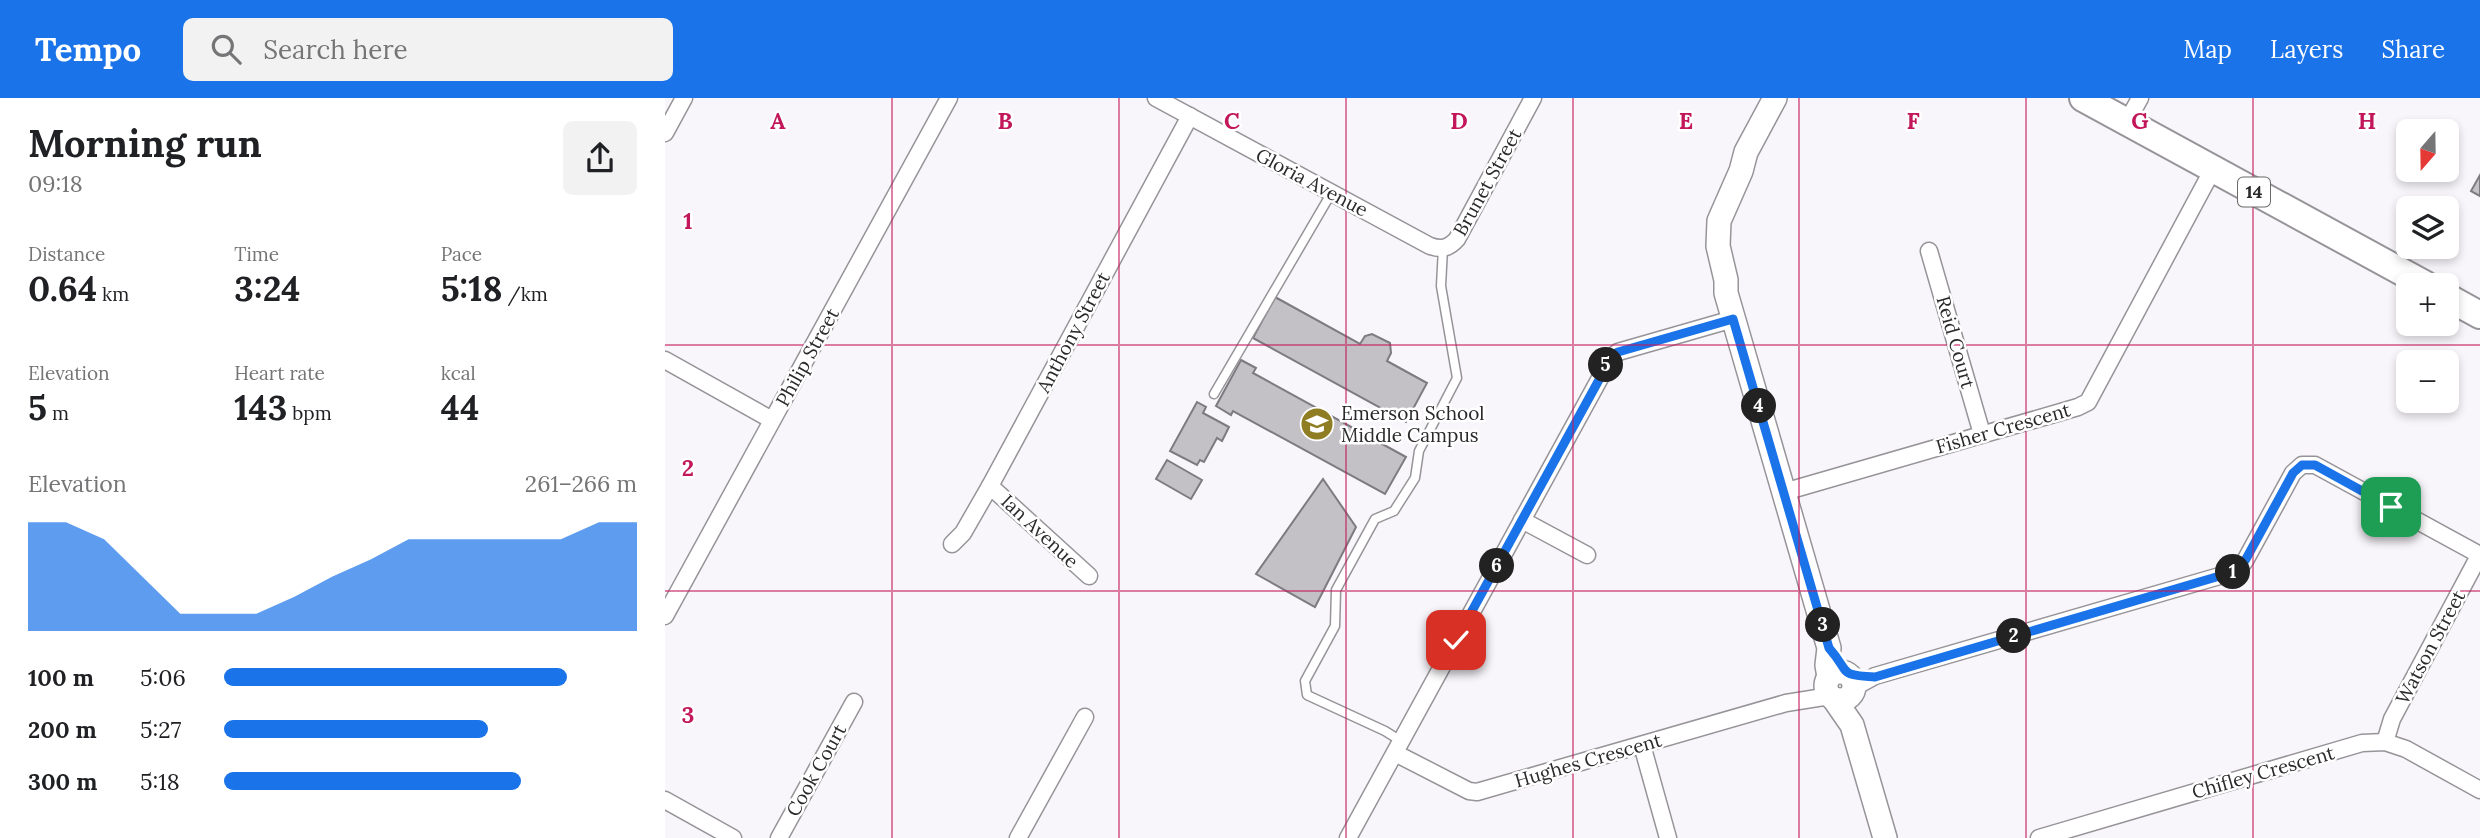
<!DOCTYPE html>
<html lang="en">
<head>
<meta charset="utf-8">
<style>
	body { margin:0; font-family:Lora,serif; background:#f2f2f2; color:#202124; height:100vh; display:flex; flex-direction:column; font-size:26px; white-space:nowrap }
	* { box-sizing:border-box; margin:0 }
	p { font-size:23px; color:#757577 }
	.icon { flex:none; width:38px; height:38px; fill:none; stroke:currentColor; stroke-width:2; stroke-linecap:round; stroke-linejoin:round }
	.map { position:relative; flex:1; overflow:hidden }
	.details { display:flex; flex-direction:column; background:#fff; width:665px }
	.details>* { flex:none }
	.needle { width:46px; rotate:200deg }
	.fabs { position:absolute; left:1731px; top:21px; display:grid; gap:14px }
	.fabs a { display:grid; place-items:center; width:63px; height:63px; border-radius:10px; background:#fff; box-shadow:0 4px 10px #0003; font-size:35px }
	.pin { position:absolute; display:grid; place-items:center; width:60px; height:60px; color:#fff; margin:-30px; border-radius:14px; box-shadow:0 4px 10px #0006 }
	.km { position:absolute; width:35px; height:35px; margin:-18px; border-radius:50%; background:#222; color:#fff; font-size:19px; line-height:35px; text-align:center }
	.round { display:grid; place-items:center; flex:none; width:74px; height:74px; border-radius:10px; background:#f2f2f2 }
	.head { display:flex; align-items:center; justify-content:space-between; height:119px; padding:0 28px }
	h1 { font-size:38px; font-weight:700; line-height:52px }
	.figures { display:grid; grid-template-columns:repeat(3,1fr); gap:10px; height:119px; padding:7px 28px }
	.figures div { display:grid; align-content:center }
	.figures b { font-size:35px; font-weight:700 }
	.figures small { font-size:19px; font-weight:400 }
	.figures p { font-size:19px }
	.chart { height:196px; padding:14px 28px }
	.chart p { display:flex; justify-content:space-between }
	.chart svg { width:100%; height:126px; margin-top:7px; fill:#1a73e8; opacity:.7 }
	ul { padding:0 28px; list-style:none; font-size:23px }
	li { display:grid; grid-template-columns:112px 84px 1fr; align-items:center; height:52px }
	li i { height:18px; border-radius:9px; background:#1a73e8 }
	header { display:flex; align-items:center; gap:42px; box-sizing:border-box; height:98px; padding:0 35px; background:#1a73e8; color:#fff }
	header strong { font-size:33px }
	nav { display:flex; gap:38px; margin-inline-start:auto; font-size:24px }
	.search { width:490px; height:63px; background:#f2f2f2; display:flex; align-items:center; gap:18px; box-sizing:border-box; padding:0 24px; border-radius:10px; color:#757577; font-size:26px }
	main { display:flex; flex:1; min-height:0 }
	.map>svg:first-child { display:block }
	.building { fill:#c3c0c6; stroke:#7e7b80; stroke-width:2 }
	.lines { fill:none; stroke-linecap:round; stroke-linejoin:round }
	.lane-casing { stroke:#979499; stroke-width:11 }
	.street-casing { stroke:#979499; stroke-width:19 }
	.secondary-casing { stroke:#979499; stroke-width:26 }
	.primary-casing { stroke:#979499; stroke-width:30 }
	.lane { stroke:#fff; stroke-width:8 }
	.street { stroke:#fff; stroke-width:16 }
	.secondary { stroke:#fff; stroke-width:23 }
	.primary { stroke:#fff; stroke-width:26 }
	.route-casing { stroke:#fff; stroke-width:14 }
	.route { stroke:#1a73e8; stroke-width:9 }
	.grid { fill:none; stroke:#c2185b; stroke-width:2; stroke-opacity:0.55 }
	.labels { text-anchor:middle; stroke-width:5; stroke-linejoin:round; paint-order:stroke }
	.shield { fill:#fff; stroke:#6a696b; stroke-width:2 }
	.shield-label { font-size:18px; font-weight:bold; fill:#2a292b }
	.street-label { font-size:19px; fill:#2a292b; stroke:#fff }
	.poi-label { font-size:19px; fill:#2a292b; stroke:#fff; text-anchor:start }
	.grid-label { font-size:23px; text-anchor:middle; font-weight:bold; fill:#c2185b; stroke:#fff; stroke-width:5; stroke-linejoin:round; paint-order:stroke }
</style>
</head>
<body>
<header>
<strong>Tempo</strong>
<div class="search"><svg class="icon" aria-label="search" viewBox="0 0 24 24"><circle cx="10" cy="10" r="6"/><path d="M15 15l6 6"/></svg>Search here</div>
<nav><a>Map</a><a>Layers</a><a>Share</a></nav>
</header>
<main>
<section class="details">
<div class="head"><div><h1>Morning run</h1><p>09:18</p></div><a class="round"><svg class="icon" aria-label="share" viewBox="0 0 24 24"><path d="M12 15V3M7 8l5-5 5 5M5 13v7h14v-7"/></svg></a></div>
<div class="figures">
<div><p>Distance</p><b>0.64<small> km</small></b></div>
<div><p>Time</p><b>3:24</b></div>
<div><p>Pace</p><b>5:18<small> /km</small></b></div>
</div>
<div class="figures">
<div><p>Elevation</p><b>5<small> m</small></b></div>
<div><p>Heart rate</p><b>143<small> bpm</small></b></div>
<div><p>kcal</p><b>44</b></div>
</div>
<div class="chart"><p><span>Elevation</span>261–266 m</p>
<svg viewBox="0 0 160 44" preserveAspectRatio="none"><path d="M0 44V6L10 6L20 12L30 25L40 38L50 38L60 38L70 32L80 25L90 19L100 12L110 12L120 12L130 12L140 12L150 6L160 6V44z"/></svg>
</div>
<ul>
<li><b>100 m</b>5:06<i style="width:83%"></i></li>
<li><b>200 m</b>5:27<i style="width:64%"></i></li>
<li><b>300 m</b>5:18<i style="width:72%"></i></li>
</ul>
</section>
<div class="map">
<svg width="1815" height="740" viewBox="0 0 1815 740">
	<rect width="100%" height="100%" fill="#f8f5fb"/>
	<g class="building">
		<polygon points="1815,77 1815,98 1806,93"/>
		<polygon points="610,199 695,246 700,238 707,236 725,245 726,255 722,263 762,285 741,324 588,240"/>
		<polygon points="576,262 591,270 588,275 741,359 720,396 568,313 566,317 551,308"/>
		<polygon points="532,304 541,309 538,315 564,329 557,343 552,340 539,364 535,362 532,367 505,353"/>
		<polygon points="502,362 537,382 526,401 491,381"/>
		<polygon points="658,381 691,429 650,509 591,476"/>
	</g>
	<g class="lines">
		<defs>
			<g id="lane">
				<polyline points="549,296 667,94"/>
				<polyline points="736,643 720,633 642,597 640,583 670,528 671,492 710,421 729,413 750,380 754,353 792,280 776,188 778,150"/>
			</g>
			<g id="street">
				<path d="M491 0 765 148C777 152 784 150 792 141L868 0"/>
				<polyline points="1462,24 1475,0"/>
				<polyline points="0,35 19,0"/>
				<polyline points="1264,153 1317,336"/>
				<polyline points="0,262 107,322"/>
				<polyline points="325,388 424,478"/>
				<polyline points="1119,394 1413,309 1423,304 1548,71"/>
				<polyline points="857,422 922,457"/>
				<polyline points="287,446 298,435 325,388 525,18"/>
				<polyline points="0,518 284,0"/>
				<polyline points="1190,589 1210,578 1565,475 1575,470 1581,461 1628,375 1637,367 1650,367 1815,457"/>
				<polyline points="1720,644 1727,621 1815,456"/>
				<polyline points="977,647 1003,740"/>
				<polyline points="730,655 804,693 812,694 1121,605 1165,598"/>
				<polyline points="0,702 68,740"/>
				<polyline points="114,740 189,604"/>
				<polyline points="353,740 420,619"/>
				<polyline points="683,740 946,260 953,254 1068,221"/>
				<polyline points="1374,740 1697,645 1720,644 1741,651 1815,692"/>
			</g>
			<g id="secondary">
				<polyline points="1110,0 1081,54 1076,73 1054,123 1053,148 1061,182 1061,195 1164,550 1162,567 1164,579"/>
				<circle cx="1175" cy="588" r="14"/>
				<polyline points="1169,601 1187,627 1220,740"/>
			</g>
			<g id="primary">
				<polyline points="1418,0 1761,187"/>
				<polyline points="1782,199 1815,217"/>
			</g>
		</defs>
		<use href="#lane" class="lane-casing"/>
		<use href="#street" class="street-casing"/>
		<use href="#secondary" class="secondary-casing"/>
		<use href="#primary" class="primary-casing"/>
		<use href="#lane" class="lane"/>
		<use href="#street" class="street"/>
		<use href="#secondary" class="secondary"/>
		<use href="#primary" class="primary"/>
	</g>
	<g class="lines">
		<defs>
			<path id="route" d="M791 542 946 260 953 254 1068 221 1164 550C1186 575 1172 577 1210 579L1565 475 1575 470 1581 461 1628 375 1637 367H1650L1726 409"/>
		</defs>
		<use href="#route" class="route-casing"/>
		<use href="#route" class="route"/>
	</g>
	<path class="grid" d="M227 0V740M454 0V740M681 0V740M908 0V740M1134 0V740M1361 0V740M1588 0V740M0 247H1815M0 493H1815"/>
	<defs>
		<symbol id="school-disc" viewBox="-11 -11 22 22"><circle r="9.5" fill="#8f7d23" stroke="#fff"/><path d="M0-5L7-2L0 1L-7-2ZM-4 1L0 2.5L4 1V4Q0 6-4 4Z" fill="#fff"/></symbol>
	</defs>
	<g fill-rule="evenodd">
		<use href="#school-disc" x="633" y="307" width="38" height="38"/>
	</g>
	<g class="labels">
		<rect class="shield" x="1573" y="79.5" width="32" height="29" rx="5"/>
		<g class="shield-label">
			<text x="1589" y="100">14</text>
		</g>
		<g class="street-label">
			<text transform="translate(647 84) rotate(28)" y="7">Gloria Avenue</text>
			<text transform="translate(822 84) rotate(-61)" y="7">Brunet Street</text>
			<text transform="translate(408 234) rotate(-62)" y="7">Anthony Street</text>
			<text transform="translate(1291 244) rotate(74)" y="7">Reid Court</text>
			<text transform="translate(142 259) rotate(-61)" y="7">Philip Street</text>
			<text transform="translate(1338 330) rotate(-16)" y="7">Fisher Crescent</text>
			<text transform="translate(375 433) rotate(43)" y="7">Ian Avenue</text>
			<text transform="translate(1765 549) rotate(-62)" y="7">Watson Street</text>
			<text transform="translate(923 662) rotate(-16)" y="7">Hughes Crescent</text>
			<text transform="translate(151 672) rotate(-61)" y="7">Cook Court</text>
			<text transform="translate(1598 674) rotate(-16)" y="7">Chifley Crescent</text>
		</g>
		<g class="poi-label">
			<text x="676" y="322">Emerson School<tspan x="676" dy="22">Middle Campus</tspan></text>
		</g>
	</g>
	<g class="grid-label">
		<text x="113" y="31">A</text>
		<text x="340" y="31">B</text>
		<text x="567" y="31">C</text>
		<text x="794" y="31">D</text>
		<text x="1021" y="31">E</text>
		<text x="1248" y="31">F</text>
		<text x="1475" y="31">G</text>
		<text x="1702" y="31">H</text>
		<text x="23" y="131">1</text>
		<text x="23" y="378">2</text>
		<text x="23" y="625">3</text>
	</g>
</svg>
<div class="fabs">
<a><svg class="needle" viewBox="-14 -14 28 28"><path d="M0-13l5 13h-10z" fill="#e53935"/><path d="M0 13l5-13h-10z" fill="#757577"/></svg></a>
<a><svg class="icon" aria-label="layers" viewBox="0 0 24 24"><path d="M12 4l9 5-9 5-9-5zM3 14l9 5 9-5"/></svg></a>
<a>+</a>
<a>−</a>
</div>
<div class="pin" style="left:1726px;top:409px;background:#1e9e55"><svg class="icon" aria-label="arrive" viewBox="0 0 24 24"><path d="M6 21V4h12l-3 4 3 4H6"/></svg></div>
<div class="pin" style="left:791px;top:542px;background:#d93025"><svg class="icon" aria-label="check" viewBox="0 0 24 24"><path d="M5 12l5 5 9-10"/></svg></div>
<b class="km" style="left:1568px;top:474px">1</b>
<b class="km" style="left:1349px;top:538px">2</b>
<b class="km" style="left:1158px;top:527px">3</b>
<b class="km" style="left:1094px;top:308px">4</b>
<b class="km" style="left:941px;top:267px">5</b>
<b class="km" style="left:832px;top:468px">6</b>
</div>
</main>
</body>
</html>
